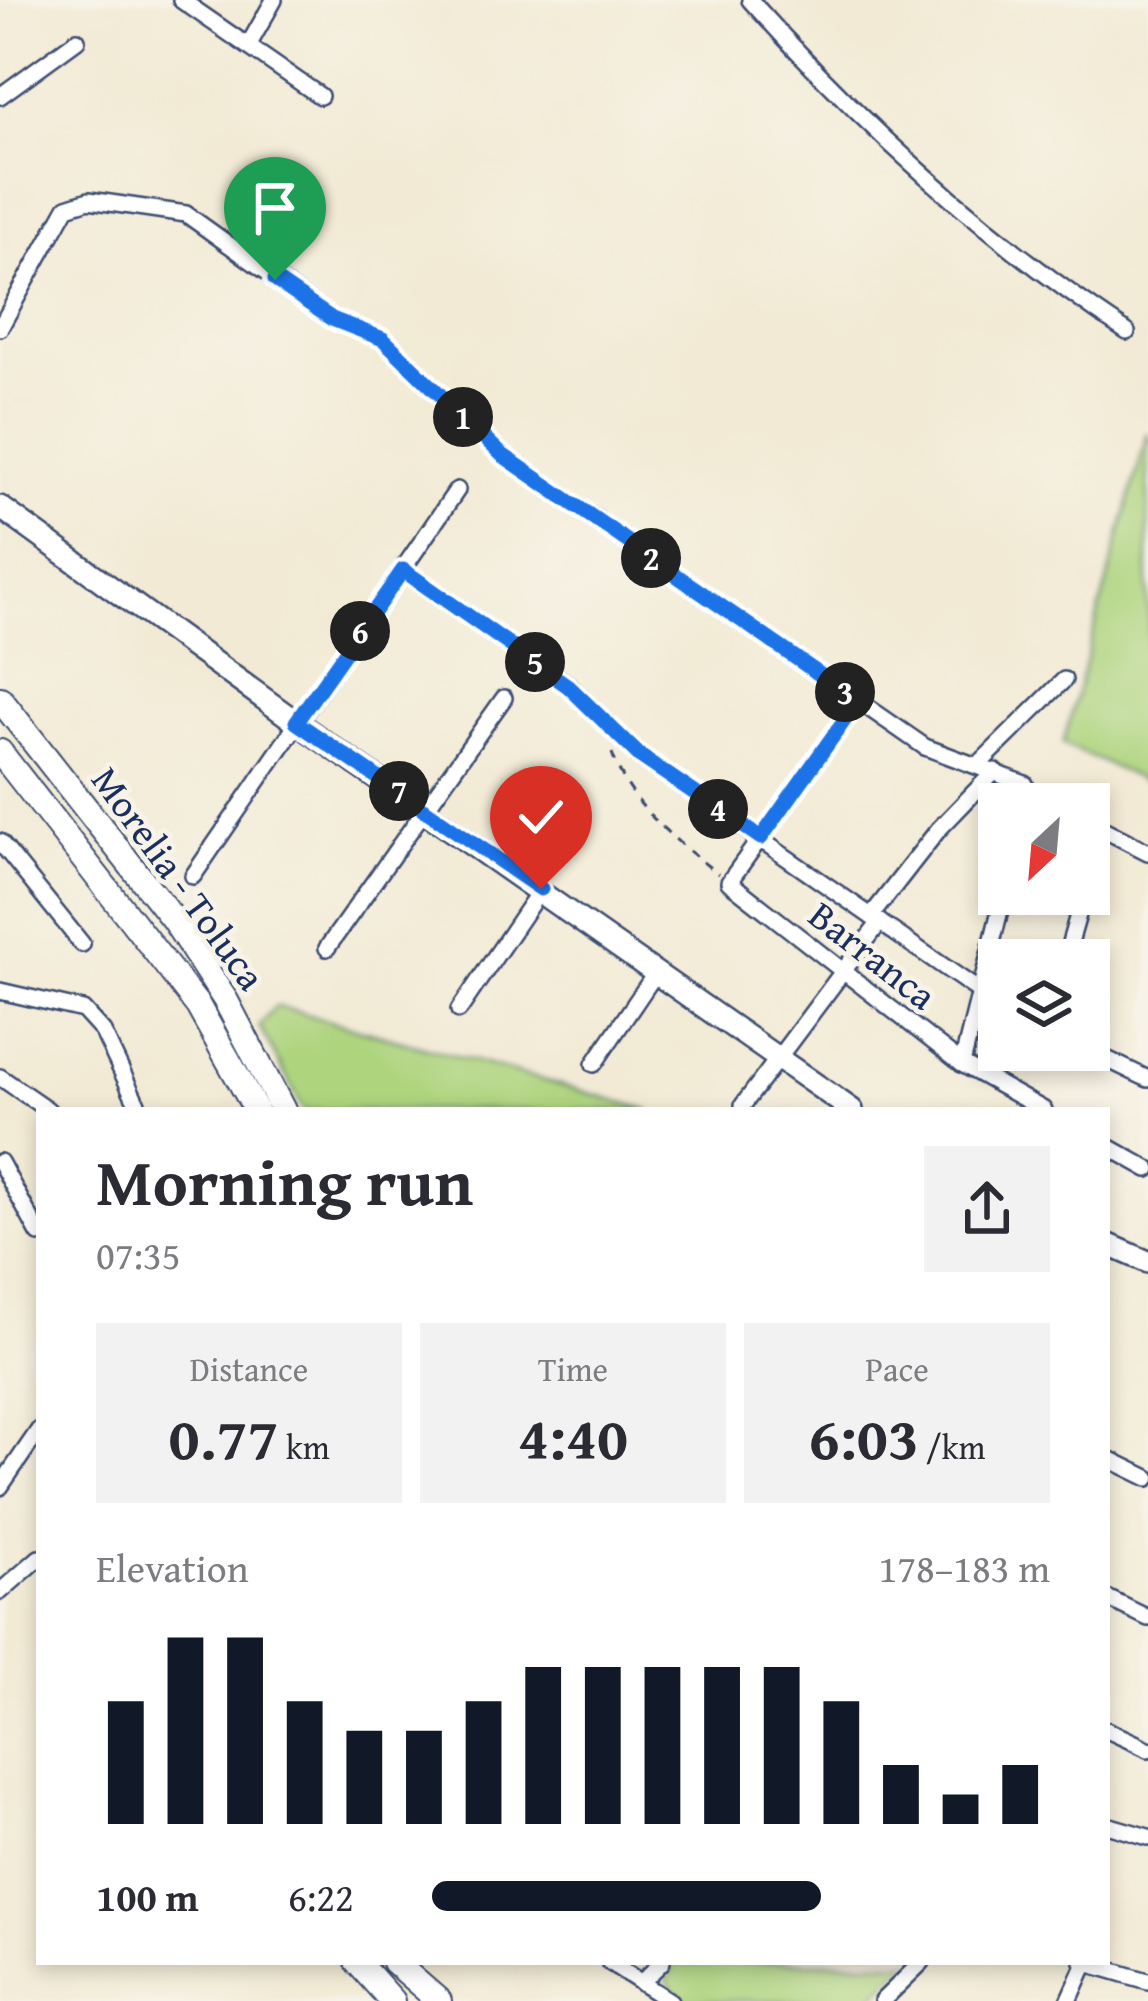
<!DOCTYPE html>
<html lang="en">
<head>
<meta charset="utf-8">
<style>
	body { margin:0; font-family:"Gentium Book Plus",serif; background:#f2f2f3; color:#2b2b33; height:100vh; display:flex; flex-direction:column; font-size:45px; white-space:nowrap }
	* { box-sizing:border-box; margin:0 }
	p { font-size:39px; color:#7c7c81 }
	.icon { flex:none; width:66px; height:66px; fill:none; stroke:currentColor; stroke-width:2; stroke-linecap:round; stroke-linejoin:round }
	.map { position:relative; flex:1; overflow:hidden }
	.side { position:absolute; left:36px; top:1107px; width:1074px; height:858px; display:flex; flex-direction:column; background:#fff; border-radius:0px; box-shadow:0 6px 18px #0003 }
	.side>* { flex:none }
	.needle { width:78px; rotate:206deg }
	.controls { position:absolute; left:978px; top:783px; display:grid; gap:24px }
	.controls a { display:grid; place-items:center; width:132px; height:132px; border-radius:0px; background:#fff; box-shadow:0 6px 18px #0003; font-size:60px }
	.pin { position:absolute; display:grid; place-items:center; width:102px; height:102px; color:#fff; margin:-123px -51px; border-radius:50% 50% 50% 0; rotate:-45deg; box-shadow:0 0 12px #0007 }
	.pin .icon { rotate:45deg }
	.km { position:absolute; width:60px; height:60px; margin:-30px; border-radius:50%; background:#222; color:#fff; font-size:33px; line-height:60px; text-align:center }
	.round { display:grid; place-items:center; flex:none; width:126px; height:126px; border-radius:0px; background:#f2f2f3 }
	.overview { display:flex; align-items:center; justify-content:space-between; height:204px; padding:0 60px }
	h1 { font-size:66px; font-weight:700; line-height:90px }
	.metrics { display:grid; grid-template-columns:repeat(3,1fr); gap:18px; height:204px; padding:12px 60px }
	.metrics div { display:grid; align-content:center; border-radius:0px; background:#f2f2f3; text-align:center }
	.metrics b { font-size:60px; font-weight:700 }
	.metrics small { font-size:33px; font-weight:400 }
	.metrics p { font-size:33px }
	.chart { height:336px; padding:24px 60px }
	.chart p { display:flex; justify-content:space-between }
	.chart svg { width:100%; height:216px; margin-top:12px; stroke:#111827; stroke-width:6 }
	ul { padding:0 60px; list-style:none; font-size:39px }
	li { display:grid; grid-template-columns:192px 144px 1fr; align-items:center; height:90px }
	li i { height:30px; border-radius:15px; background:#111827 }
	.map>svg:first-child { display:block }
	.green { fill:#aed47e; stroke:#64826e; stroke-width:3 }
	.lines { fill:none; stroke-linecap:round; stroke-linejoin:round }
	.street-casing { stroke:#3b4b70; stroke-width:20 }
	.secondary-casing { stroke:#3b4b70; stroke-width:26 }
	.primary-casing { stroke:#3b4b70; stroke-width:28 }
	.path { stroke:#3b4b70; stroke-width:3; stroke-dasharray:9 9; stroke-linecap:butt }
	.street { stroke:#fff; stroke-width:15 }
	.secondary { stroke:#fff; stroke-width:21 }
	.primary { stroke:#fff; stroke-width:24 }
	.route-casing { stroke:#fff; stroke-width:24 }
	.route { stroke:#1a73e8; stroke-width:15 }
	.labels { text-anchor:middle; stroke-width:10; stroke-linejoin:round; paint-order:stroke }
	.street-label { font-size:39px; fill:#1b2f5e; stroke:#f7f3e8 }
</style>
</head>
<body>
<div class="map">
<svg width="1148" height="2001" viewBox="0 0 1148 2001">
	<rect width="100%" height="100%" fill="#f7f3e8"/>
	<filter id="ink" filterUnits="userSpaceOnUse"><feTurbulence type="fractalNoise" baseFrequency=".00833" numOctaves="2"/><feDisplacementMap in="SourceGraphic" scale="24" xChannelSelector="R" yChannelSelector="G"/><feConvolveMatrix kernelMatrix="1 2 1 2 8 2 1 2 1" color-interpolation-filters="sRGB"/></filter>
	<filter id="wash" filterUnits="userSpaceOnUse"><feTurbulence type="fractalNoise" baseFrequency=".004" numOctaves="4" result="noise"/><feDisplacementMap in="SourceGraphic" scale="48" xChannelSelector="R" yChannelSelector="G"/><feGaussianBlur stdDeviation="2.7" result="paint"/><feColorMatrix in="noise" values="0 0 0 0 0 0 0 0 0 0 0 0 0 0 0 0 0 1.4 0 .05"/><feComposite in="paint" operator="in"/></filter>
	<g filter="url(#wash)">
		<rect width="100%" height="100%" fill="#f2ead4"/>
		<g class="green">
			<polygon points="1148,432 1148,783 1063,744"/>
			<polygon points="276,1006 650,1110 304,1110 259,1026"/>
			<polygon points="676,1962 908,1962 868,2001 684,2001 667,1981"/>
		</g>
	</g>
	<g filter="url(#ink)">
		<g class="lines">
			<defs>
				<g id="street">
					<polyline points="181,0 320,96"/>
					<path d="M750 0C861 124 988 240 1127 332"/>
					<polyline points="248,46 274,0"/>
					<polyline points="0,96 77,40"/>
					<polyline points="0,328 67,207 89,200 186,214 333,319 383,339 501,453 925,747 1025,784 1027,804"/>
					<polyline points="403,570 569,685 640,756 979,991"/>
					<polyline points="858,701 729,882 962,1064 1044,1110"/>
					<polyline points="978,765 1064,680"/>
					<polyline points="1089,822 1148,852"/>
					<polyline points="0,842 82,944"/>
					<polyline points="1089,875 1102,829"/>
					<polyline points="193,876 457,490"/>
					<polyline points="871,916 938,830 995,771"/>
					<polyline points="327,948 504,698"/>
					<polyline points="1065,960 1084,894"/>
					<polyline points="0,991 83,1010 103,1032 140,1110"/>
					<polyline points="459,1010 541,889"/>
					<polyline points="1088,1050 1148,1079"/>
					<polyline points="594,1064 657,971"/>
					<polyline points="962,1064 1004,894"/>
					<polyline points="0,1077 48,1110"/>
					<polyline points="743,1105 880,922"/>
					<polyline points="1107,1146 1148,1169"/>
					<polyline points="0,1162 39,1234"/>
					<polyline points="1107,1458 1148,1478"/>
					<polyline points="0,1487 39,1430"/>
					<polyline points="0,1592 39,1558"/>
					<polyline points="1107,1598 1148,1618"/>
					<polyline points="1107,1730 1148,1749"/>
					<polyline points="1107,1825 1148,1837"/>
					<polyline points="609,1962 670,2001"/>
					<polyline points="1083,1962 1148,1981"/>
					<polyline points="641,1983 662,1962"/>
					<polyline points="882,2001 922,1962"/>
					<polyline points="1069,2001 1086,1963"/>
				</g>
				<g id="secondary">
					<polyline points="0,507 296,722 852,1110"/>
					<polyline points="1107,1244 1148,1262"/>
				</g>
				<g id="primary">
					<polyline points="0,699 173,919 226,1001 283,1110"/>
					<polyline points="0,752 198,1006 256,1110"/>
					<polyline points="357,1962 392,2001"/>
					<polyline points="394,1962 439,2001"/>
				</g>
			</defs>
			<use href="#street" class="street-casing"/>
			<use href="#secondary" class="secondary-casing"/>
			<use href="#primary" class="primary-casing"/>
			<path class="path" d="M612 753C631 807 673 838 718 874"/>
			<use href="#street" class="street"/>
			<use href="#secondary" class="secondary"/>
			<use href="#primary" class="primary"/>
		</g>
	</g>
	<g class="lines" filter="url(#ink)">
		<defs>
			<polyline id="route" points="275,280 332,319 383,339 501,454 858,701 761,838 640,756 568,686 403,570 296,722 541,889"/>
		</defs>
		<use href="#route" class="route-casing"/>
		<use href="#route" class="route"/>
	</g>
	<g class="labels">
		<g class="street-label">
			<text transform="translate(179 878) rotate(54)" y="14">Morelia - Toluca</text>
			<text transform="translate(873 955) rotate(38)" y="14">Barranca</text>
		</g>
	</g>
</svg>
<div class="controls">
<a><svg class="needle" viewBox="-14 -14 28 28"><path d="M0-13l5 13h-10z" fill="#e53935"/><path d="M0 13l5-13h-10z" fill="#7c7c81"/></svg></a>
<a><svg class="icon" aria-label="layers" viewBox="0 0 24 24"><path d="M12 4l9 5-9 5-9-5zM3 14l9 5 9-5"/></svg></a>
</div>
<div class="pin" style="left:275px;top:280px;background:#1e9e55"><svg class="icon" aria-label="arrive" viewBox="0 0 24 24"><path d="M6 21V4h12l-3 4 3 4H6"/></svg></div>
<div class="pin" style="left:541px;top:889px;background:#d93025"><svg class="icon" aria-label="check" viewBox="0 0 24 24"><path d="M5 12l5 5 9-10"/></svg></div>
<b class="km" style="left:463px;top:417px">1</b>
<b class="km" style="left:651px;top:558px">2</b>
<b class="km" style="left:845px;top:692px">3</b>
<b class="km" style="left:718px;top:809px">4</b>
<b class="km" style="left:535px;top:662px">5</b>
<b class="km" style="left:360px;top:631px">6</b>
<b class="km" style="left:399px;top:791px">7</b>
<section class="side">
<div class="overview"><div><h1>Morning run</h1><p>07:35</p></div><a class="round"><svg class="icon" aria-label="share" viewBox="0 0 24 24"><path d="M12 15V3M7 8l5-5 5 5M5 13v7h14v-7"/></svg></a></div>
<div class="metrics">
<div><p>Distance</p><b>0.77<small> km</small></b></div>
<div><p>Time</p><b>4:40</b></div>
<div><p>Pace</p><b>6:03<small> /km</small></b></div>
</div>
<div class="chart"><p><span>Elevation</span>178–183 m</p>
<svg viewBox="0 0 160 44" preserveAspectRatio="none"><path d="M5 44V19M15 44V6M25 44V6M35 44V19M45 44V25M55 44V25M65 44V19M75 44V12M85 44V12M95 44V12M105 44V12M115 44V12M125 44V19M135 44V32M145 44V38M155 44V32"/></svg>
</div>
<ul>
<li><b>100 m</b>6:22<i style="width:63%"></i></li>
</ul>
</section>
</div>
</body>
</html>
